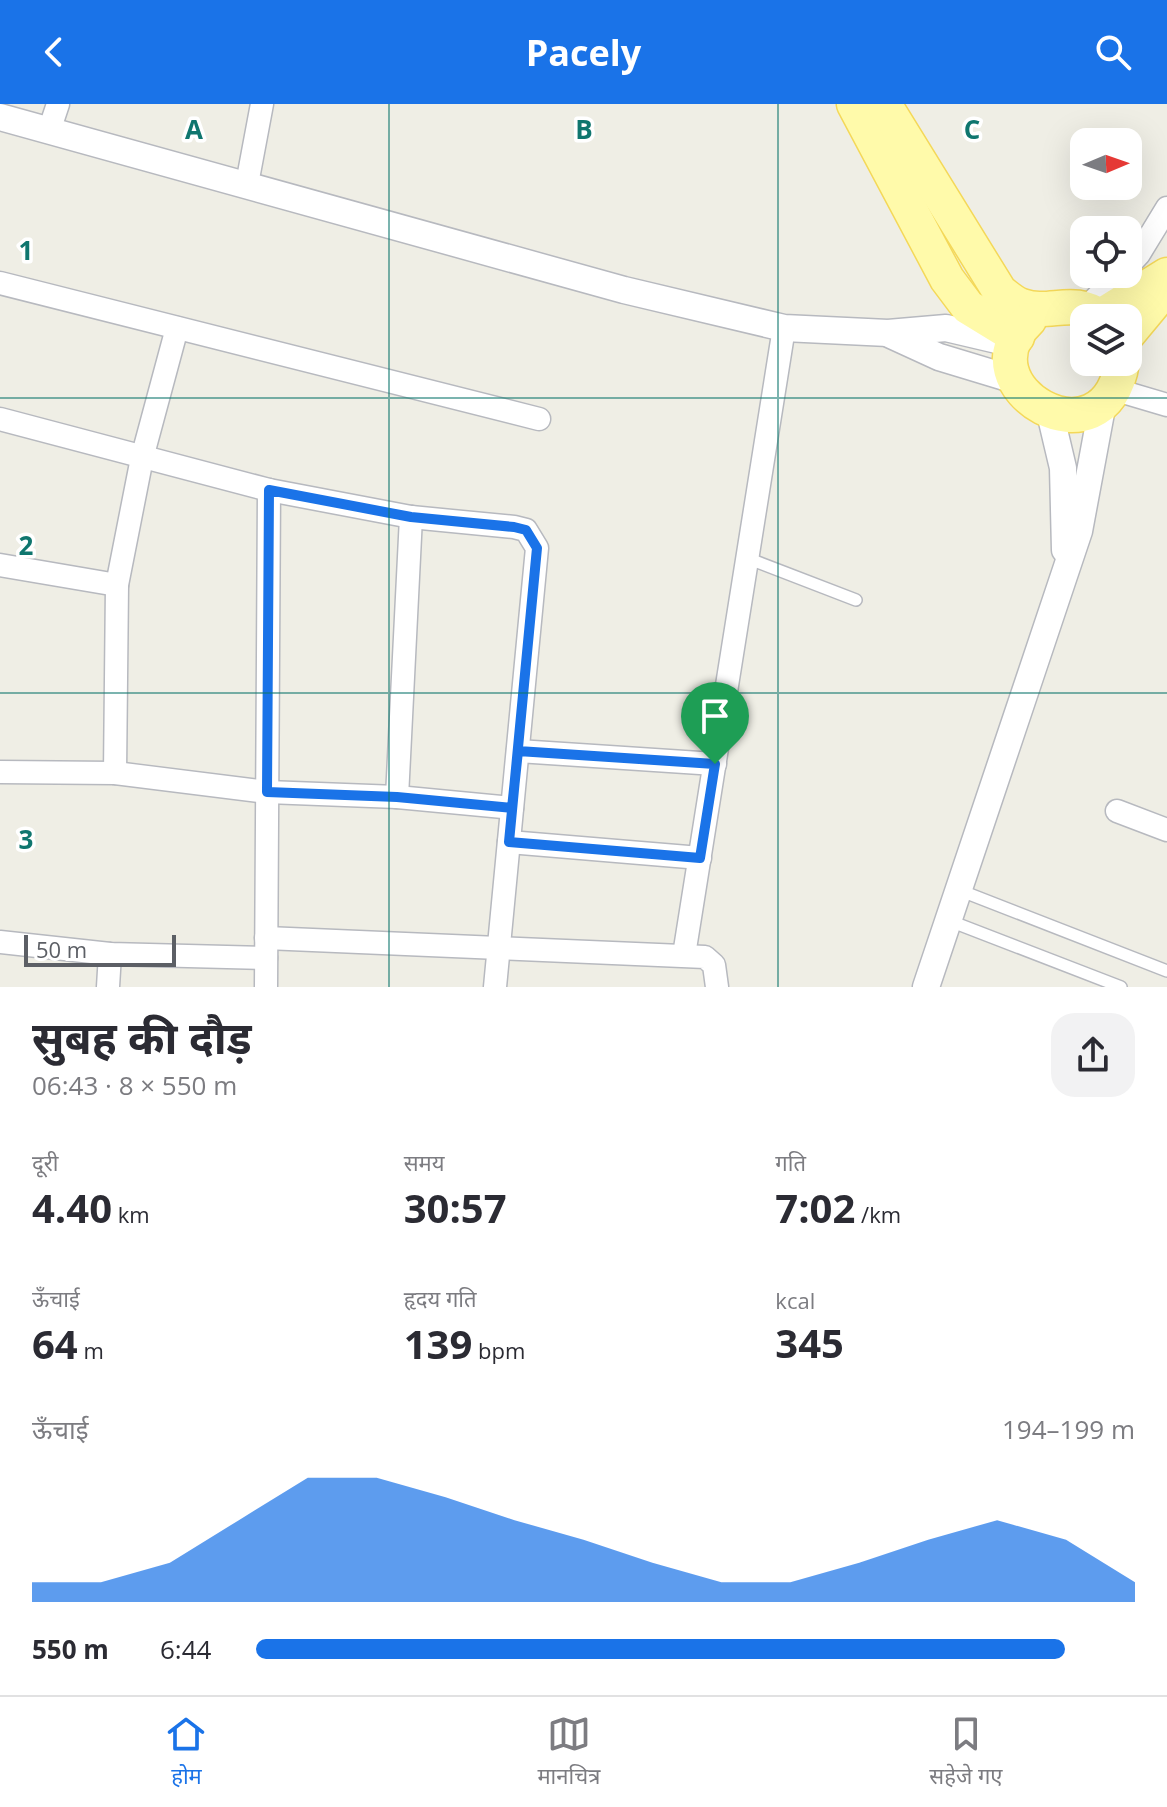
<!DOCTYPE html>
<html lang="hi">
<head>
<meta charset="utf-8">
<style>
	body { margin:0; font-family:"Open Sans","Noto Sans Devanagari",sans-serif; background:#f2f2f3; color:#2b2b33; height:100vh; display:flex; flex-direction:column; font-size:30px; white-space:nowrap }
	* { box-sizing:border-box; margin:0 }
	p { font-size:26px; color:#7c7c81 }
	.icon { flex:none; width:44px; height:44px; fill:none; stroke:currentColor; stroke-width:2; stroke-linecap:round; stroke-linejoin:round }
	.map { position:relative; height:883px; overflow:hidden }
	.panel { display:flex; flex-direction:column; background:#fff; flex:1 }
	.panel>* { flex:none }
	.needle { width:52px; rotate:88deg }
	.controls { position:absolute; left:1070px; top:24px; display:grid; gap:16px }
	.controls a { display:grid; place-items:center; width:72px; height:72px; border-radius:16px; background:#fff; box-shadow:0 8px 32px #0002; font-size:40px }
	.scale { position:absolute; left:24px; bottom:20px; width:152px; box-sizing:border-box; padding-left:8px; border:4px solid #5c5f65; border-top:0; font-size:22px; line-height:28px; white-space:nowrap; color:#5c5f65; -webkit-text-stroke:6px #fff; paint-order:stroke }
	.pin { position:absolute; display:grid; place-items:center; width:68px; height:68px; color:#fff; margin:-82px -34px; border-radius:50% 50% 50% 0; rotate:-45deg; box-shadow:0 0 8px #0007 }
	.pin .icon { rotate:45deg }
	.round { display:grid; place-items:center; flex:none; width:84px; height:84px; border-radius:24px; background:#f2f2f3 }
	.summary { display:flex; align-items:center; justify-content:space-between; height:136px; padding:0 32px }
	h1 { font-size:44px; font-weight:700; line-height:60px }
	.metrics { display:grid; grid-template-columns:repeat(3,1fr); gap:12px; height:136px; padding:8px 32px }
	.metrics div { display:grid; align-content:center }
	.metrics b { font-size:40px; font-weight:700 }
	.metrics small { font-size:22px; font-weight:400 }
	.metrics p { font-size:22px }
	.chart { height:224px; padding:16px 32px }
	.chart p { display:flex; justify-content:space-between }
	.chart svg { width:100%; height:144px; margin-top:8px; fill:#1a73e8; opacity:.7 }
	ul { padding:0 32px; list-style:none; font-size:26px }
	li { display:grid; grid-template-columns:128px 96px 1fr; align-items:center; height:60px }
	li i { height:20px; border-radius:10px; background:#1a73e8 }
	header { display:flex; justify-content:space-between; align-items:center; height:104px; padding:0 32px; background:#1a73e8; color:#fff; font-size:36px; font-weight:700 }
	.tabs { display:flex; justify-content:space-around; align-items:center; height:112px; border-top:2px solid #e1e1e2; background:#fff; font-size:22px; color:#7c7c81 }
	.tabs a { display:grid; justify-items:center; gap:4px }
	.tabs .selected { color:#1a73e8 }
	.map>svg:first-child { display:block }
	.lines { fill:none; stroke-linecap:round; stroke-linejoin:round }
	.service-casing { stroke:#b7b9bf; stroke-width:14 }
	.minor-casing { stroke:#b7b9bf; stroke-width:25 }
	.tertiary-casing { stroke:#b7b9bf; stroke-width:29 }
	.primary-casing { stroke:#f4d859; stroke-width:37 }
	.service { stroke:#fff; stroke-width:11 }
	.minor { stroke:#fff; stroke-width:22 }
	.tertiary { stroke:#fff; stroke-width:26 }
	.primary { stroke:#fffaaa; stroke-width:34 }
	.route-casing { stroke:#fff; stroke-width:16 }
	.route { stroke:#1a73e8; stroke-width:10 }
	.grid { fill:none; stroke:#0f766e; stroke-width:2; stroke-opacity:0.55 }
	.grid-label { font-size:26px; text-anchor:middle; font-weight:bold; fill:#0f766e; stroke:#fff; stroke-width:7; stroke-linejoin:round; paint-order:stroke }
</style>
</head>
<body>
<header><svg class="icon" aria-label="back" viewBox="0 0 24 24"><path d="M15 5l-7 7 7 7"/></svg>Pacely<svg class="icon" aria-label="search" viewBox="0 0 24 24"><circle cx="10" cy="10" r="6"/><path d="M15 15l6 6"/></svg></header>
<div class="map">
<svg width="1167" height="883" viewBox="0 0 1167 883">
	<rect width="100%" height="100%" fill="#efeee5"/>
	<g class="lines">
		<defs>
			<g id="service">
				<polyline points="747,454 856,496"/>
				<polyline points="959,786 1167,867"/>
				<polyline points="950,817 1121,883"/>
			</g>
			<g id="minor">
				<polyline points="49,27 58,0"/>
				<polyline points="247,80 262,0"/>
				<polyline points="1128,162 1139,150 1167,104"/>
				<polyline points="0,179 539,315"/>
				<polyline points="1086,204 1120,170"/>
				<polyline points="1113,285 1167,301"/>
				<polyline points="0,315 269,386 411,413 514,423 526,426 537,444 495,883"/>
				<polyline points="0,461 117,481 115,669"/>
				<polyline points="117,481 142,354 177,224"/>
				<polyline points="518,647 715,660"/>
				<polyline points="0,668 115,669 267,688 397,693 512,704"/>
				<polyline points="397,693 411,413"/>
				<polyline points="1117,707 1167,726"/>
				<polyline points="509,738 700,754"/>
				<polyline points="266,834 705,853 714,861 717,883"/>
				<polyline points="0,838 110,850 266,854"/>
				<polyline points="684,851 784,224"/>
				<polyline points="108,883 110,850"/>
				<polyline points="266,883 269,386"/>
			</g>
			<g id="tertiary">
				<polyline points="0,13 624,186 784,224 888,229 946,224 1014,240"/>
				<polyline points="891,231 939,253 1015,276"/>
				<polyline points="1050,309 1063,364 1065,446"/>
				<polyline points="926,883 1079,427 1103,298"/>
			</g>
			<g id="primary">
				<polyline points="854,0 947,175 968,203 1017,233"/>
				<path d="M884 0 1000 188C1006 192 1014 200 1022 202 1051 212 1072 192 1103 214"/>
				<polyline points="1101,212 1167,171"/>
				<path d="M1029 216C958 283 1106 368 1122 258"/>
				<polyline points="1128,230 1167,183"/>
			</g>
		</defs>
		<use href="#service" class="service-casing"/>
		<use href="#minor" class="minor-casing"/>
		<use href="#tertiary" class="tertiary-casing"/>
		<use href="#primary" class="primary-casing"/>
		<use href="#service" class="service"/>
		<use href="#minor" class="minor"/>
		<use href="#tertiary" class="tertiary"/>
		<use href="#primary" class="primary"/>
	</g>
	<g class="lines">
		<defs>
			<path id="route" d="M715 660 518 647 512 704 397 693 267 688 269 386 411 413 514 423 526 426 537 444C528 542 518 640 509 738L700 754 715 660"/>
		</defs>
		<use href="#route" class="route-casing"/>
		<use href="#route" class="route"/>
	</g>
	<path class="grid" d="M389 0V883M778 0V883M0 294H1167M0 589H1167"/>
	<g class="grid-label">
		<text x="194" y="35">A</text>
		<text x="584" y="35">B</text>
		<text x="972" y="35">C</text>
		<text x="26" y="156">1</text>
		<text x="26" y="451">2</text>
		<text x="26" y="745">3</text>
	</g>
</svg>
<div class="controls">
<a><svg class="needle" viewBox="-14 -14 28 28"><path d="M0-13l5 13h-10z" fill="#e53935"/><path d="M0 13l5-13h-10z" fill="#7c7c81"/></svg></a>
<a><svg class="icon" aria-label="locate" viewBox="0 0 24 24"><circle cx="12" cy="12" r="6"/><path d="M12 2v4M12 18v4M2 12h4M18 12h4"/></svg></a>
<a><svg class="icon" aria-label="layers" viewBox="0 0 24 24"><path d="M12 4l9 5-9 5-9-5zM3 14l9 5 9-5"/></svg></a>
</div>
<div class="scale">50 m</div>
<div class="pin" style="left:715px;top:660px;background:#1e9e55"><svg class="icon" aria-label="arrive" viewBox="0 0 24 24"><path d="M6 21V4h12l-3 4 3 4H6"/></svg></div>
</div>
<section class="panel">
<div class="summary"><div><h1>सुबह की दौड़</h1><p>06:43 · 8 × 550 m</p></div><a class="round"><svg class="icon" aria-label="share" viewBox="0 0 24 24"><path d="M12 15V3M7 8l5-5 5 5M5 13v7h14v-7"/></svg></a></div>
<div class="metrics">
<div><p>दूरी</p><b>4.40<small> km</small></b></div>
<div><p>समय</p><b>30:57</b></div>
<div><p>गति</p><b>7:02<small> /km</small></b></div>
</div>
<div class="metrics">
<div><p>ऊँचाई</p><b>64<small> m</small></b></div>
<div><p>हृदय गति</p><b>139<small> bpm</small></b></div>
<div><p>kcal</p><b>345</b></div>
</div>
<div class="chart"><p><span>ऊँचाई</span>194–199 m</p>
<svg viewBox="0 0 160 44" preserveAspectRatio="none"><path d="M0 44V38L10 38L20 32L30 19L40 6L50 6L60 12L70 19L80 25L90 32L100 38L110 38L120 32L130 25L140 19L150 25L160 38V44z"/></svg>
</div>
<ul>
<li><b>550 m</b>6:44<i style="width:92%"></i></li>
</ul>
</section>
<nav class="tabs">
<a class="selected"><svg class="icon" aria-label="home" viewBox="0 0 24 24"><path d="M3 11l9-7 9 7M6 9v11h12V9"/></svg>होम</a>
<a><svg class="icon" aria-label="map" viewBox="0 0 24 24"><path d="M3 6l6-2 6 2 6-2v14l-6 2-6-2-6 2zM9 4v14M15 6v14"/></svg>मानचित्र</a>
<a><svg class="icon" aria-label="saved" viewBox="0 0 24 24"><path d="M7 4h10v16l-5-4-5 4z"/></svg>सहेजे गए</a>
</nav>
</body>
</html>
